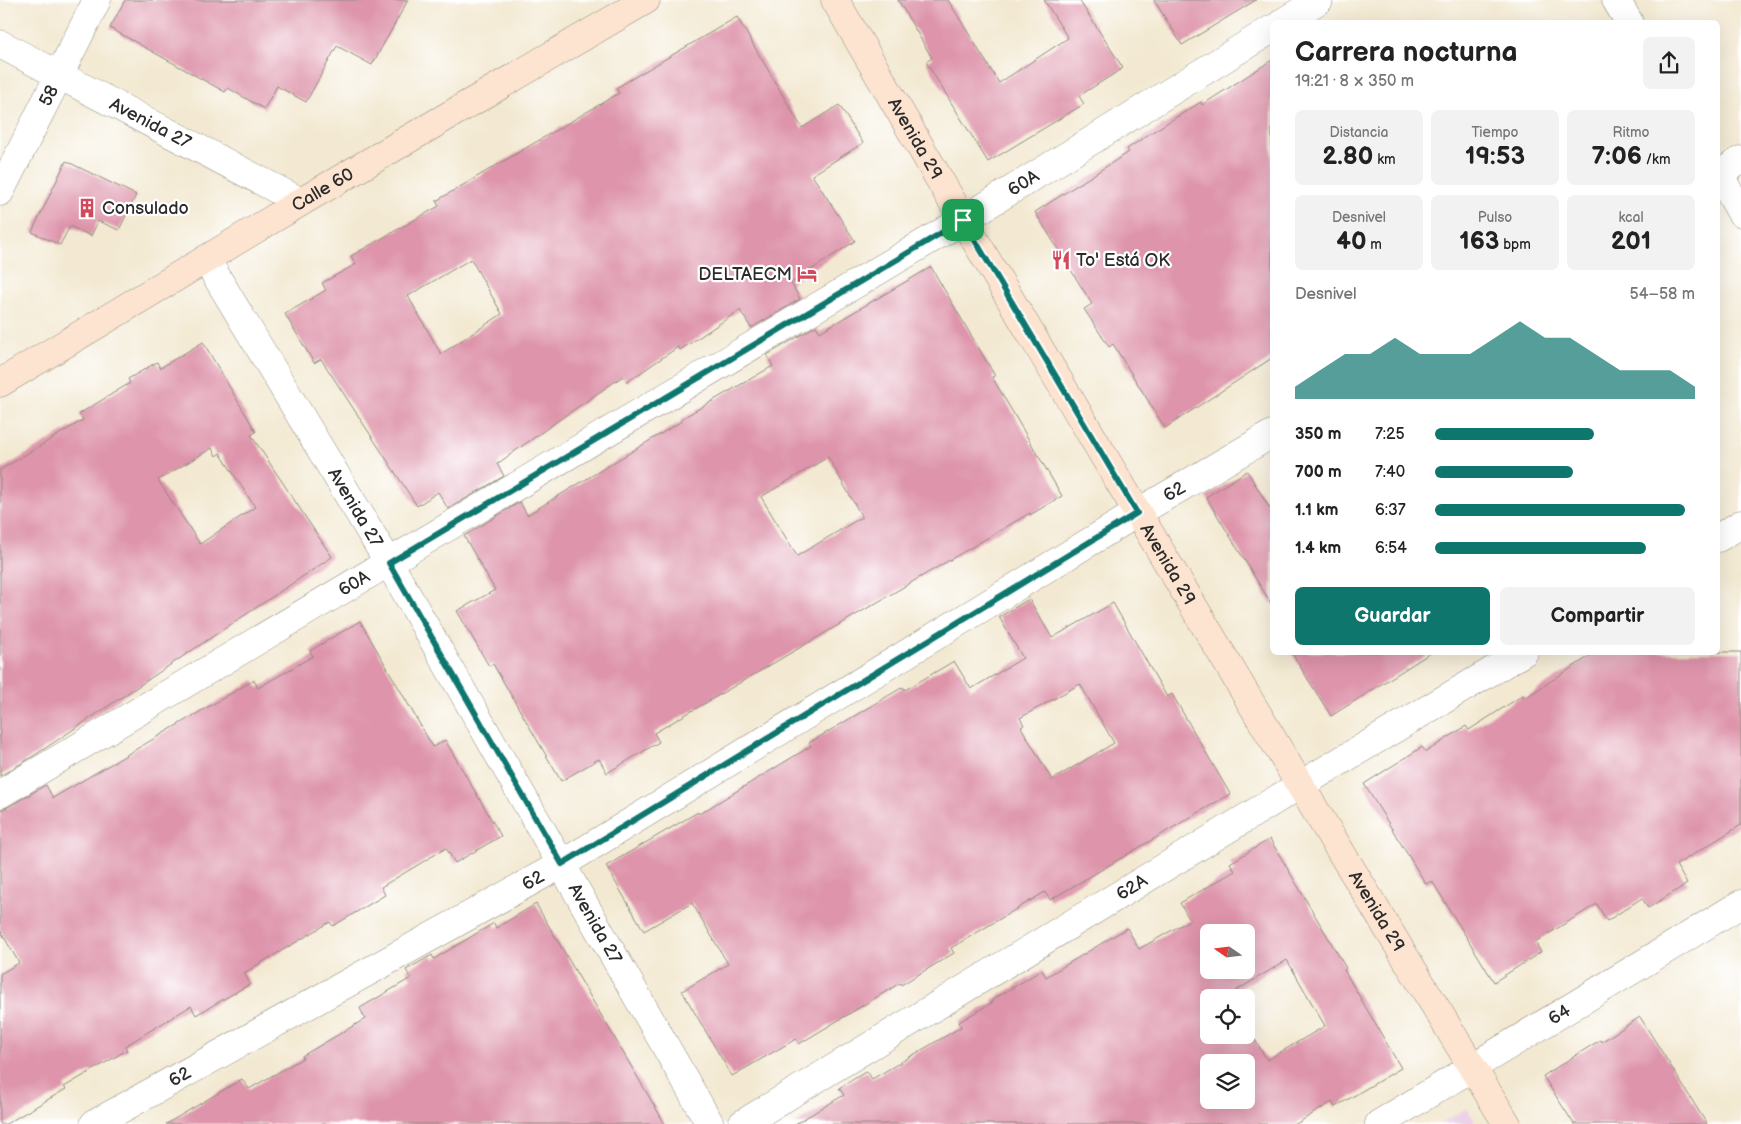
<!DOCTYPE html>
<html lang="es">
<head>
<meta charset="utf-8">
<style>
	body { margin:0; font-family:"Balsamiq Sans",sans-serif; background:#f2f2f2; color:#222; height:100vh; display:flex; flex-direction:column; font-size:19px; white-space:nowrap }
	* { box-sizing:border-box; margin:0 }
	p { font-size:16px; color:#767676 }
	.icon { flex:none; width:28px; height:28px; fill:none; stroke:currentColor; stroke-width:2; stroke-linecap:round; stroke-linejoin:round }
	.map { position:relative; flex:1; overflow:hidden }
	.panel { position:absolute; left:1270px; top:20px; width:450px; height:635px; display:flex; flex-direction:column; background:#fff; border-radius:8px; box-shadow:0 5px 20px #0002 }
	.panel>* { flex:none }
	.needle { width:32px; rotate:284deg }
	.controls { position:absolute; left:1200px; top:924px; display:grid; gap:10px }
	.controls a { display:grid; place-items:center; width:55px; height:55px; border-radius:8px; background:#fff; box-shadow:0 5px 20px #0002; font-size:25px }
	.pin { position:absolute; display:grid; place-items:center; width:42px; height:42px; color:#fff; margin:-21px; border-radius:10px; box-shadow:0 2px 8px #0006 }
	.round { display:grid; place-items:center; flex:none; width:52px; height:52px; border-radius:8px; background:#f2f2f2 }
	.headline { display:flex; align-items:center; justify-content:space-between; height:85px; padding:0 25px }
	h1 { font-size:28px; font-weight:600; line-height:38px }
	.figures { display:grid; grid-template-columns:repeat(3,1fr); gap:8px; height:85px; padding:5px 25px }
	.figures div { display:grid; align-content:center; border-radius:8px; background:#f2f2f2; text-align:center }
	.figures b { font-size:25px; font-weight:600 }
	.figures small { font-size:14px; font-weight:400 }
	.figures p { font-size:14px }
	.chart { height:140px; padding:10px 25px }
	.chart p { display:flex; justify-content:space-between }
	.chart svg { width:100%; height:90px; margin-top:5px; fill:#0f766e; opacity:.7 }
	.action { display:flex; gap:10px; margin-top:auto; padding:10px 25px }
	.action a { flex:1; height:58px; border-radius:8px; background:#0f766e; color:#fff; font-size:20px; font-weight:600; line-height:58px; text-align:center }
	.action a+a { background:#f2f2f2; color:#222 }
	ul { padding:0 25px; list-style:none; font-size:16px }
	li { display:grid; grid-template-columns:80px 60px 1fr; align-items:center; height:38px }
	li i { height:12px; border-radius:6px; background:#0f766e }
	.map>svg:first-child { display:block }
	.built { fill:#ecd1e9 }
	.building { fill:#de94ab; fill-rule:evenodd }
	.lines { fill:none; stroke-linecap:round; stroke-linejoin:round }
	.street-casing { stroke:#8f8a7e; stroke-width:29 }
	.secondary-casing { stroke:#8f8a7e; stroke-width:29 }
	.street { stroke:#fff; stroke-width:28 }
	.secondary { stroke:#fde4d0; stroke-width:28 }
	.route-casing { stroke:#fff; stroke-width:10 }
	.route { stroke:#0f766e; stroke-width:6 }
	.labels { text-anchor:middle; stroke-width:4.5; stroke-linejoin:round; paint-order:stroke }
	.street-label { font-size:18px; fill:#2b2b2b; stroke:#fff }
	.poi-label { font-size:18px; fill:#2b2b2b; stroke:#fff; text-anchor:start }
</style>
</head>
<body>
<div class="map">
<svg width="1741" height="1124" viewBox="0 0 1741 1124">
	<rect width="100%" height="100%" fill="#fff"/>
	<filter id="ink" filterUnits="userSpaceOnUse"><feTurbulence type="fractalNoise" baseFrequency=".02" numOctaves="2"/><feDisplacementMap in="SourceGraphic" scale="10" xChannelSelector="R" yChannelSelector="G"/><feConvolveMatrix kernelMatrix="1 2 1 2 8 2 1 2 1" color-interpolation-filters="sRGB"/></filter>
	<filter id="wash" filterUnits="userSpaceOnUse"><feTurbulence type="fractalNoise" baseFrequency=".0096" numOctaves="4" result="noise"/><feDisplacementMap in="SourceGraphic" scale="20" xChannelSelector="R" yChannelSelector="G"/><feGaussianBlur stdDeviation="1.12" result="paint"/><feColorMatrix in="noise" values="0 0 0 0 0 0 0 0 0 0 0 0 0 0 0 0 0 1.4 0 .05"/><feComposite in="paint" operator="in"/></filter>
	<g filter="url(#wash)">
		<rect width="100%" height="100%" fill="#f3e9d2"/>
		<polygon class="built" points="1467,1108 1476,1124 1439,1124"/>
		<g id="blocks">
			<g class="building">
				<polygon points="125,0 408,0 372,65 337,46 306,102 277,86 264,109 228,88 225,92 110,28"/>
				<polygon points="898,0 948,0 999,83 1068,38 1044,0 1079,0 1123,68 1079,96 1084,104 988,162 926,62 932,58"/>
				<polygon points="1154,0 1256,0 1182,45"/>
				<path d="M737 17 802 128 839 105 863 143 812 175 855 241 791 283 800 299 751 328 740 310 680 350 678 347 627 382 623 376 563 417 497 464 504 476 448 509 438 492 417 506 321 359 314 363 285 314 326 290 322 283 356 264 351 256 439 206 436 201 619 93 616 88ZM471 259 502 314 441 354 408 296Z"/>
				<polygon points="1272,60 1272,358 1165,428 1113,344 1109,347 1084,309 1092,304 1035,212 1129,152 1127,149 1149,134 1201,102 1202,105"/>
				<polygon points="66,161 136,195 119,230 98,221 91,236 70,226 60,245 32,232"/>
				<path d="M931 267 995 376 992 377 1062 496 1030 515V513L654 733 659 742 607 773 599 759 561 781 493 664 489 666 457 611 495 590 464 536 520 502 527 515 682 421 681 419 773 366 767 355 816 326 820 332ZM828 457 862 517 797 556 761 497Z"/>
				<path d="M203 342 256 432 251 435 332 557 32 757 0 776V470L83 420 79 414 130 383 128 379 157 362 160 368ZM212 448 216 456 220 453 255 507 200 544 158 480Z"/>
				<polygon points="1247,471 1272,512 1272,605 1206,497"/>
				<path d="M1029 599 1052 638 1113 603 1167 697 1172 694 1230 794 1050 900 1045 892 951 948 954 953 901 985 900 983 799 1044 796 1039 732 1076 682 991 728 964 692 903 644 931 606 866 698 812 699 814 811 746 809 743 903 687 905 690 954 661 971 689 1023 658 999 617ZM1080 684 1114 743 1052 780 1021 727 1024 725 1020 718Z"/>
				<polygon points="360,621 433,747 445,740 501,836 455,863 446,848 381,887 385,895 333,926 330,922 244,973 250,984 196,1015 191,1006 125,1046 127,1050 64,1087 66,1089 6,1124 0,1124 0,974 19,963 0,930 0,810 8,807 46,785 53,798 254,680 258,688 313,656 310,651"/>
				<polygon points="1291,652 1432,652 1331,716"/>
				<polygon points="1596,652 1741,652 1741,825 1676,865 1687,884 1648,908 1642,898 1607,921 1597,904 1535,942 1541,952 1494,982 1432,881 1426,884 1364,784 1422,747 1426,752 1466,726 1469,730 1523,695 1525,698"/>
				<path d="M1270 839 1346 968 1344 970 1401 1068 1335 1107 1332 1102 1296 1124H795L844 1095 839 1088 867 1071 872 1079 961 1027 959 1022 993 1002 992 1000 1042 970 1046 977 1127 928 1139 949 1190 920 1180 903 1235 871 1230 863ZM1209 932H1246V970H1209ZM1287 960 1325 1026 1267 1060 1246 1025V1035H1209V998H1230L1229 995ZM1209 1062H1246V1100H1209Z"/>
				<polygon points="536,904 665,1124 166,1124 242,1079 249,1089 303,1058 302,1056 365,1019 360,1008 411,978 406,970 432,955 434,959 494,923 496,928"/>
				<polygon points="1640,1017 1707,1124 1574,1124 1543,1076 1600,1040 1601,1042"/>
			</g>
		</g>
	</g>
	<g filter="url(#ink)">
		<use href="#blocks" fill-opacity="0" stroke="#8f8a7e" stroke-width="1"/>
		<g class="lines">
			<defs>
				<g id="street">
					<polyline points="1616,0 1629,22"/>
					<polyline points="1283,22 1319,0"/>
					<path id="s1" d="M0 44 301 202"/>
					<polyline points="1718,172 1741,213"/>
					<polyline points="1718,175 1741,160"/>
					<path id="s2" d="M0 192 97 0"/>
					<path id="s3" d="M206 259 389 563 710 1124"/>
					<polyline points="1718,538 1741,524"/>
					<path id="s4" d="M0 794 963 220 1272 29"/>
					<path id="s5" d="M94 1124 562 864 1137 513 1272 434"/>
					<path id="s6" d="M742 1124 1300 785 1524 652"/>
					<path id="s7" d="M1379 1124 1741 904"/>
				</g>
				<g id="secondary">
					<path id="s8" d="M835 0 963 220 1300 785 1507 1124"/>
					<path id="s9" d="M0 383 301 202 646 0"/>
				</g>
			</defs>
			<use href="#street" class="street-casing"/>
			<use href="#secondary" class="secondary-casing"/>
			<use href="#street" class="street"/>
			<use href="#secondary" class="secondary"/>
		</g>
	</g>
	<g class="lines" filter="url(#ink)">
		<defs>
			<polygon id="route" points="963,220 1137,513 562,864 389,563"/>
		</defs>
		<use href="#route" class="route-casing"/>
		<use href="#route" class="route"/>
	</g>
	<defs>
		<symbol id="building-bare" viewBox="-9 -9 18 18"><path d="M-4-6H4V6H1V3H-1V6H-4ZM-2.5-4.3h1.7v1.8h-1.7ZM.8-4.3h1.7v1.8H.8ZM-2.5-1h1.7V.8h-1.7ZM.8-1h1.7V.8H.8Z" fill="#d1495b" stroke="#fff" stroke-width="2.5" paint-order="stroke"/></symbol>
		<symbol id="restaurant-bare" viewBox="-9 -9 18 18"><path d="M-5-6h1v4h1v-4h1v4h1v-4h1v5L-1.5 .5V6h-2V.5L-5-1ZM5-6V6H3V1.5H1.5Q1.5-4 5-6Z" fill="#d1495b" stroke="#fff" stroke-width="2.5" paint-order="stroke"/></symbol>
		<symbol id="hotel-bare" viewBox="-9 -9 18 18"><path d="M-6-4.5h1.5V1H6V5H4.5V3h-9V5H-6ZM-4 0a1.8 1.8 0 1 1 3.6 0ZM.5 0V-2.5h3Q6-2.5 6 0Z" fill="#d1495b" stroke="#fff" stroke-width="2.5" paint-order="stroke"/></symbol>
	</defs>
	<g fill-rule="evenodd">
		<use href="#building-bare" x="73" y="194" width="28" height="28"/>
		<use href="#restaurant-bare" x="1047" y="246" width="28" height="28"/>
		<use href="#hotel-bare" x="793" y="260" width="28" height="28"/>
	</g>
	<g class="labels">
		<g class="street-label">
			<text dy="6" stroke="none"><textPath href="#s2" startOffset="108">58</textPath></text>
			<text dy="6" stroke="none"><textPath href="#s1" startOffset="170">Avenida 27</textPath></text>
			<text dy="6" stroke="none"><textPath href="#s8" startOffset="160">Avenida 29</textPath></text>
			<text dy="6" stroke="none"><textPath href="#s4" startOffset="1192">60A</textPath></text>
			<text dy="6" stroke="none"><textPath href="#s9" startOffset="376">Calle 60</textPath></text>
			<text dy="6" stroke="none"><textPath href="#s5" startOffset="1252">62</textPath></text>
			<text dy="6" stroke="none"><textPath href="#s3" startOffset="290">Avenida 27</textPath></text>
			<text dy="6" stroke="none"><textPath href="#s8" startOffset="655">Avenida 29</textPath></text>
			<text dy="6" stroke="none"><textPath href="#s4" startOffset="412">60A</textPath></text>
			<text dy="6" stroke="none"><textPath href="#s5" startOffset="502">62</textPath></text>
			<text dy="6" stroke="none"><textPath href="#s6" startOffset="456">62A</textPath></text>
			<text dy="6" stroke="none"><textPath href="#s8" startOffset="1060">Avenida 29</textPath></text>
			<text dy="6" stroke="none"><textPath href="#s3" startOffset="770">Avenida 27</textPath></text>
			<text dy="6" stroke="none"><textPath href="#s7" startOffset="211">64</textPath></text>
			<text dy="6" stroke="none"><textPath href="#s5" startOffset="98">62</textPath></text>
		</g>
		<g class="poi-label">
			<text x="102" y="214">Consulado</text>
			<text x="1076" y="266">To' Está OK</text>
			<text x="792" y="280" text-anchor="end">DELTAECM</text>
		</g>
	</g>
</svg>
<div class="controls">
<a><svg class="needle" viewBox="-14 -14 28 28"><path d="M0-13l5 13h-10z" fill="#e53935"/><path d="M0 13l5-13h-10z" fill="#767676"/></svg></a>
<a><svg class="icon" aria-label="locate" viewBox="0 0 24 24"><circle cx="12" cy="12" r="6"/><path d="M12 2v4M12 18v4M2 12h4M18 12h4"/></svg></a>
<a><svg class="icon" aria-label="layers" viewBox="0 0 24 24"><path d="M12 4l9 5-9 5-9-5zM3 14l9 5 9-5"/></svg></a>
</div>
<div class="pin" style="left:963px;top:220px;background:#1e9e55"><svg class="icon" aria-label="arrive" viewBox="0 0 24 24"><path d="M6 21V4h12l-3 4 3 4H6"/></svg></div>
<section class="panel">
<div class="headline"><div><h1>Carrera nocturna</h1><p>19:21 · 8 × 350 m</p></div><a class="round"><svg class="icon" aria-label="share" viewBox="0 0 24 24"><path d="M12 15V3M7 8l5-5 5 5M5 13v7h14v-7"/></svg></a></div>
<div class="figures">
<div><p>Distancia</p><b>2.80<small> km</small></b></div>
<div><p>Tiempo</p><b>19:53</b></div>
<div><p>Ritmo</p><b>7:06<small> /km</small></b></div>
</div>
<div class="figures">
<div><p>Desnivel</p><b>40<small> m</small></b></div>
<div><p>Pulso</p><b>163<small> bpm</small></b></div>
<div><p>kcal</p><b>201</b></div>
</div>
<div class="chart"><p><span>Desnivel</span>54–58 m</p>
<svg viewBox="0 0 160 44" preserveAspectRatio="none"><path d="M0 44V38L10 30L20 22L30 22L40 14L50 22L60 22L70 22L80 14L90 6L100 14L110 14L120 22L130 30L140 30L150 30L160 38V44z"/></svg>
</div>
<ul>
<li><b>350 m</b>7:25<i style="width:61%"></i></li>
<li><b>700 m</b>7:40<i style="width:53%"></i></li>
<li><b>1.1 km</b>6:37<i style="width:96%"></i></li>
<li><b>1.4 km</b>6:54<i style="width:81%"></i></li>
</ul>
<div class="action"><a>Guardar</a><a>Compartir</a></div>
</section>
</div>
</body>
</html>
